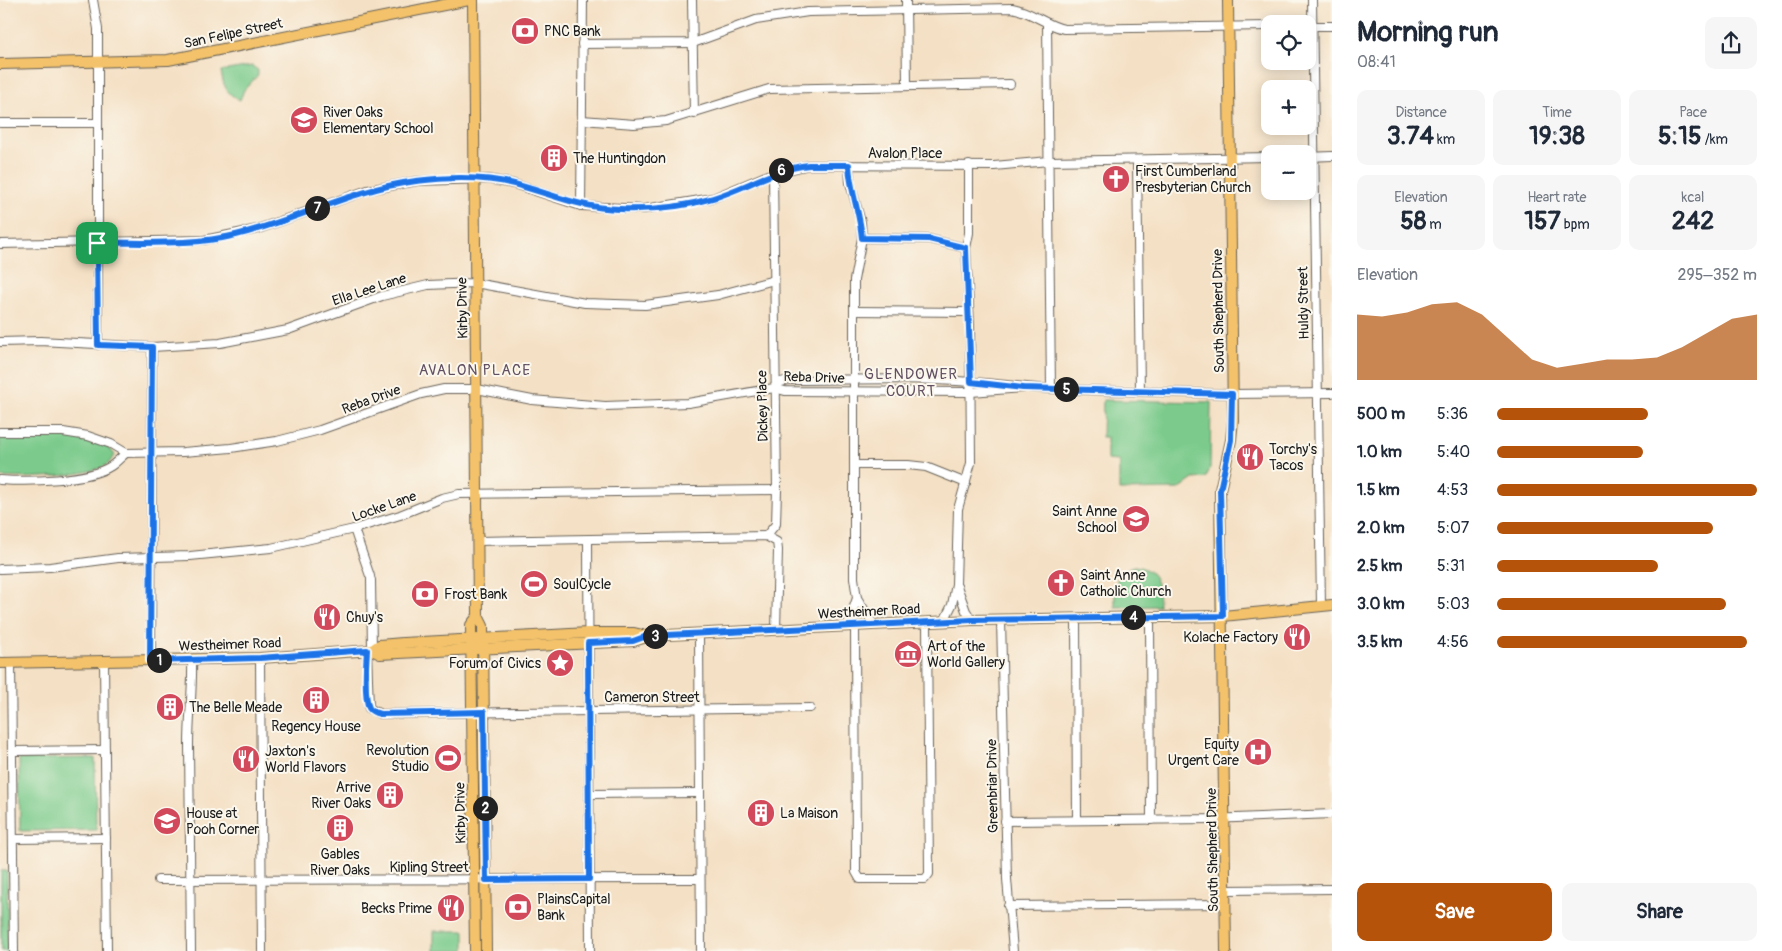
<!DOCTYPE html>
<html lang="en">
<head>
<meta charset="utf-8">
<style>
	body { margin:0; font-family:Pangolin,sans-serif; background:#f6f6f7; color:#1f2937; height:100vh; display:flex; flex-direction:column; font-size:19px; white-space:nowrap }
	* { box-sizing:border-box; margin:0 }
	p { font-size:16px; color:#747a83 }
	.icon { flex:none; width:28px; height:28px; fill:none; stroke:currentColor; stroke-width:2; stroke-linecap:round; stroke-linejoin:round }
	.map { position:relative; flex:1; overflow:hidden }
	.drawer { display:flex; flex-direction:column; background:#fff; width:450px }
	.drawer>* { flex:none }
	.buttons { position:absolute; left:1261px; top:15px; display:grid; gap:10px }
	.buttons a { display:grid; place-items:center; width:55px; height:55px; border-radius:10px; background:#fff; box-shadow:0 2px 12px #0003; font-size:25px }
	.pin { position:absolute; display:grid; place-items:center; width:42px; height:42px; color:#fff; margin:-21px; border-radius:10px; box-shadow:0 2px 8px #0006 }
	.km { position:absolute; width:25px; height:25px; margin:-12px; border-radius:50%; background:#222; color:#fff; font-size:14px; line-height:25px; text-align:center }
	.round { display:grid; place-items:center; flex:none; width:52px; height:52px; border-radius:10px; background:#f6f6f7 }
	.headline { display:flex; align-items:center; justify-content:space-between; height:85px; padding:0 25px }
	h1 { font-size:28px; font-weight:700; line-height:38px }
	.metrics { display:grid; grid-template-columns:repeat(3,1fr); gap:8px; height:85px; padding:5px 25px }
	.metrics div { display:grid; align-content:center; border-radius:10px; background:#f6f6f7; text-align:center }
	.metrics b { font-size:25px; font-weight:700 }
	.metrics small { font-size:14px; font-weight:400 }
	.metrics p { font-size:14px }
	.chart { height:140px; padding:10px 25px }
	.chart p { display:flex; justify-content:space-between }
	.chart svg { width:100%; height:90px; margin-top:5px; fill:#b45309; opacity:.7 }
	.primary-button { display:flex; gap:10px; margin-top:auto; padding:10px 25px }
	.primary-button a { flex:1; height:58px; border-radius:10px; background:#b45309; color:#fff; font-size:20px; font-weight:700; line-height:58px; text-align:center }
	.primary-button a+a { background:#f6f6f7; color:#1f2937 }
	ul { padding:0 25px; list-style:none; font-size:16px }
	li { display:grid; grid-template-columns:80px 60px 1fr; align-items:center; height:38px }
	li i { height:12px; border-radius:6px; background:#b45309 }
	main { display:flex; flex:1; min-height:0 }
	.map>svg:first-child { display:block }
	.green { fill:#7ccb8c; stroke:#4c7454 }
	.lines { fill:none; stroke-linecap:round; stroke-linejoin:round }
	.minor-casing { stroke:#686157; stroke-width:10 }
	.major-casing { stroke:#686157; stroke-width:12 }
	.minor { stroke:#fff; stroke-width:8 }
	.major { stroke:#f3c26a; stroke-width:10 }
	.route-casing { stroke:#fff; stroke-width:10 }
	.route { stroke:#1a73e8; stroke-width:6 }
	.labels { text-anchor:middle; stroke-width:4; stroke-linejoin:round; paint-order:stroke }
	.poi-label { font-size:14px; fill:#1c1c1c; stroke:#fbf7ec; text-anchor:start }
	.street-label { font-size:14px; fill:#1c1c1c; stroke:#fbf7ec }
	.neighbourhood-label { font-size:15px; letter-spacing:1px; fill:#615062; stroke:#fbf7ec }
</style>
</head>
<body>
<main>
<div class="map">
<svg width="1332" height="951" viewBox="0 0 1332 951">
	<rect width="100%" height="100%" fill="#fbf7ec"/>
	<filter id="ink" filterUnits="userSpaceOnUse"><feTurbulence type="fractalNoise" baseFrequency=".02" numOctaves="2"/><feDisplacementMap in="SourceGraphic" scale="10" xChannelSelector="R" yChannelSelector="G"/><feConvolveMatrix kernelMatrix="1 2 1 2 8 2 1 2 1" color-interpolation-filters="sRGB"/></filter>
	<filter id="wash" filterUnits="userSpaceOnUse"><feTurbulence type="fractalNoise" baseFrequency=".0096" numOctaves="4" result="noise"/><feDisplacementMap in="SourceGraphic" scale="20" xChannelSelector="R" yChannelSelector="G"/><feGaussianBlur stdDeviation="1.12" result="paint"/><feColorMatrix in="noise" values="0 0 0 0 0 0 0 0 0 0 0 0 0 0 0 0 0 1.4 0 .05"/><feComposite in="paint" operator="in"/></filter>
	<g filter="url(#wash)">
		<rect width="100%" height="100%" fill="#f4e0c4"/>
		<g class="green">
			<path d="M252 66 258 70V75L244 90 240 100C226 94 223 85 221 71Z"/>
			<polygon points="1103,400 1211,402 1210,468 1206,478 1193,479 1179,489 1119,490 1119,461 1107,460 1107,437 1102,437"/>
			<path d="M0 434C29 435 97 428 115 455 113 457 110 462 108 464 90 477 22 479 0 477Z"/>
			<path d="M1135 566C1159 570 1158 586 1159 606L1115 607C1115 588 1113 571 1135 566Z"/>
			<polygon points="95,758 96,830 20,831 19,759"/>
			<polygon points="1,871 7,871 8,951 1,951"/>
			<rect x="434" y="931" width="31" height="20"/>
		</g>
	</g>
	<g filter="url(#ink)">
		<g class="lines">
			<defs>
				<g id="minor">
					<polyline points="93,0 98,29 98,345"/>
					<polyline points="692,0 694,114"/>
					<polyline points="906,0 907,85"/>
					<polyline points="1312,0 1321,606"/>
					<polyline points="1047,23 1051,389"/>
					<polyline points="1309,26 1332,26"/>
					<path d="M582 44 693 43 756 20 808 12 1012 8C1033 12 1045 25 1064 29L1270 26"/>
					<polyline points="582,120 634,124 666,121 769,89 1010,84"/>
					<polyline points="0,123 97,123"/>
					<polyline points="1308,157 1332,156"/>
					<polyline points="1137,160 1140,391"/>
					<polyline points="849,165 850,183 861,222 862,238 854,280 854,578 857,598 874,625"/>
					<polyline points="581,206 583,0"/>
					<polyline points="862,238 929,239 966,248"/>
					<polyline points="0,244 204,240 258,229 368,190 417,181 488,179 514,184 581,206 644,209 713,198 773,173 809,165 994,166 1049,161 1270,157"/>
					<polyline points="854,311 968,312"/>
					<polyline points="0,342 40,341 152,347 220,343 288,330 382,296 428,285 475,283 585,303 645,305 718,295 774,280"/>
					<path d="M774 388 781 382 789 380C850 380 911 377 972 382 999 383 1024 388 1051 389L1232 394 1332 393"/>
					<polyline points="0,432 63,432 88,436 111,444 126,453 183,452 231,448 277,441 320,430 421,394 444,389 477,389 532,400 605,406 688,403 774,388 785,391 971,392 1023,388"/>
					<polyline points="855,465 908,465 926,467 966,483"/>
					<path d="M0 480C28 482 88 481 111 466 117 462 121 457 126 453"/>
					<polyline points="354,529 370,576"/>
					<polyline points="766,536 776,524 777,490 773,173"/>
					<polyline points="478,541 766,536 777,542 778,550 776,630"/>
					<polyline points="588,541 590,951"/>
					<polyline points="0,569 50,567 118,558 190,556 271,548 354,529 400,515 442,498 459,494 777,490"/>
					<polyline points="371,580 372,650"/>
					<polyline points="957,586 966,611 972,620"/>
					<polyline points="1150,617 1151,820"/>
					<polyline points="1076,618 1077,820"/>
					<polyline points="1001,619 1007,879 1013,951"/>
					<polyline points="944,621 952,605 956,584 958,509 971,463 970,325 966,248 969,233 969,165"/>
					<polyline points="855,626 856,872 860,879 925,879 929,874 927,622"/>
					<polyline points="847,627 857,598"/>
					<polyline points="699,634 701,951"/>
					<polyline points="367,651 369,708 380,714 810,708"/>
					<polyline points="260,658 262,951"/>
					<polyline points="104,661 107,951"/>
					<polyline points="151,661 152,347"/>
					<polyline points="11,663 14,951"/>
					<polyline points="13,751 105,750"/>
					<polyline points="589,794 699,793"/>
					<polyline points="1005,821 1212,819 1332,814"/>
					<polyline points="13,839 106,838"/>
					<polyline points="158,880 700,879"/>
					<polyline points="1226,890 1332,889"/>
					<polyline points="1008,906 1226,904"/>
					<path d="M191 951 189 745C189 716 193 688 192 659"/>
				</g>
				<g id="major">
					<polyline points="473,0 478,616 483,626 486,951"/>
					<polyline points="0,64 168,60 469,0"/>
					<polyline points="372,650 379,645 403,643 588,633 634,633 647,636 972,620 1223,616 1332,605"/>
					<polyline points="0,663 260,658 372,650 380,654 633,641 647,637"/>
					<polyline points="475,951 471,625 478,616"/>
					<polyline points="1226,951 1220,490 1231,440 1233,420 1228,0"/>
				</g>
			</defs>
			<use href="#minor" class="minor-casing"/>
			<use href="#major" class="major-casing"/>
			<use href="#minor" class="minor"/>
			<use href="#major" class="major"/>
		</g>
	</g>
	<g class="lines" filter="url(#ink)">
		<defs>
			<path id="route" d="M809 165H849C850 190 860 213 862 238L929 239 966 248 971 382 1023 388 1232 394 1231 440 1220 490 1223 616 972 620 647 636 633 641 588 643 589 879 486 880 484 712 380 714C376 713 371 711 369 708 364 697 366 664 367 650L260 658 150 661 152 347 98 345 97 243C142 242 191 246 236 235 297 220 353 189 416 181 448 177 483 176 514 184 552 194 579 208 620 209 650 210 684 207 713 198 746 188 774 169 809 165Z"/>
		</defs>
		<use href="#route" class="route-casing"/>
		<use href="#route" class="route"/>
	</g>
	<defs>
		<symbol id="bank-disc" viewBox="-11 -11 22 22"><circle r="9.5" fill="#d1495b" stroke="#fbf7ec"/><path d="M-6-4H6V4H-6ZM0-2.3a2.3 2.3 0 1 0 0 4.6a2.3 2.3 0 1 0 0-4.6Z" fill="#fff"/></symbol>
		<symbol id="school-disc" viewBox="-11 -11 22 22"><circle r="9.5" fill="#d1495b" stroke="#fbf7ec"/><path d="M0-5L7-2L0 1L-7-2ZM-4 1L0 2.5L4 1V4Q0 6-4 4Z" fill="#fff"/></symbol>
		<symbol id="building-disc" viewBox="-11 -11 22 22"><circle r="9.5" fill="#d1495b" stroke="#fbf7ec"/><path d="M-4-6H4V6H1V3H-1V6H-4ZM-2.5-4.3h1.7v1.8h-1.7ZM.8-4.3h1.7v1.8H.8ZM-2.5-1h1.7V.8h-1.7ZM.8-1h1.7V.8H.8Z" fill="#fff"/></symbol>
		<symbol id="church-disc" viewBox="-11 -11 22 22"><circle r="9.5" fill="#d1495b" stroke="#fbf7ec"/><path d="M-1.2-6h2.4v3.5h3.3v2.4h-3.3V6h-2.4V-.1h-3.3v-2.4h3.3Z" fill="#fff"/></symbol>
		<symbol id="restaurant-disc" viewBox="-11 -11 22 22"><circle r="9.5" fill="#d1495b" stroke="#fbf7ec"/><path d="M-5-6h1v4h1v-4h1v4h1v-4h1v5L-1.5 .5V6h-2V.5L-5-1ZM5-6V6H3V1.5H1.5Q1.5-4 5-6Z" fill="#fff"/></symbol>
		<symbol id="stadium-disc" viewBox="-11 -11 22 22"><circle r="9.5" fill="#d1495b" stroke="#fbf7ec"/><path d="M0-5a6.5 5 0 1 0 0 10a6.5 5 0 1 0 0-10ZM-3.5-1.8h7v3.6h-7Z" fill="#fff"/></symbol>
		<symbol id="museum-disc" viewBox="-11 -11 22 22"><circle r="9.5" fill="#d1495b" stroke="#fbf7ec"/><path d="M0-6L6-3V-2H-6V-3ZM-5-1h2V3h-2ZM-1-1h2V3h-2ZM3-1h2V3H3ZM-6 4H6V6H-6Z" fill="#fff"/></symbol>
		<symbol id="sight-disc" viewBox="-11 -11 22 22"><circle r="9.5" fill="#d1495b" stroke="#fbf7ec"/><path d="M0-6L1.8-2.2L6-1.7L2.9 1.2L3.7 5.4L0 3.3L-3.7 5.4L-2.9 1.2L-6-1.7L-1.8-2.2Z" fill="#fff"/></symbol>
		<symbol id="hospital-disc" viewBox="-11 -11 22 22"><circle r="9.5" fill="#d1495b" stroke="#fbf7ec"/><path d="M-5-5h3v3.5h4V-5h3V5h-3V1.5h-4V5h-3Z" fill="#fff"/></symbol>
	</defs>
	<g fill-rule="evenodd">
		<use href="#bank-disc" x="509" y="15" width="32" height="32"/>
		<use href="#school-disc" x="288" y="104" width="32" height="32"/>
		<use href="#building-disc" x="538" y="142" width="32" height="32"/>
		<use href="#church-disc" x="1100" y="163" width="32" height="32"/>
		<use href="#restaurant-disc" x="1234" y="441" width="32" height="32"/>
		<use href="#school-disc" x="1120" y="503" width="32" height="32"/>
		<use href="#church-disc" x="1045" y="567" width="32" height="32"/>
		<use href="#stadium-disc" x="518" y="568" width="32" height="32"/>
		<use href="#bank-disc" x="409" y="578" width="32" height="32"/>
		<use href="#restaurant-disc" x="311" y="601" width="32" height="32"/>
		<use href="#restaurant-disc" x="1281" y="621" width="32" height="32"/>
		<use href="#museum-disc" x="892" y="638" width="32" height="32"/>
		<use href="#sight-disc" x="544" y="647" width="32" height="32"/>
		<use href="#building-disc" x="300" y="684" width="32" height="32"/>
		<use href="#building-disc" x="154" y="691" width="32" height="32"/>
		<use href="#hospital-disc" x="1242" y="736" width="32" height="32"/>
		<use href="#stadium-disc" x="432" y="742" width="32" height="32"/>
		<use href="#restaurant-disc" x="230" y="743" width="32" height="32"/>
		<use href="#building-disc" x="374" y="779" width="32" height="32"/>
		<use href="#building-disc" x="745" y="797" width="32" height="32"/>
		<use href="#school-disc" x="151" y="805" width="32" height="32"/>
		<use href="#building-disc" x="324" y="812" width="32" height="32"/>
		<use href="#bank-disc" x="502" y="891" width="32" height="32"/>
		<use href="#restaurant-disc" x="435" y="892" width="32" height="32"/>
	</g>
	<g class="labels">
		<g class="poi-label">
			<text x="544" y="36">PNC Bank</text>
			<text x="323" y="117">River Oaks<tspan x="323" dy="16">Elementary School</tspan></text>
			<text x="573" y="163">The Huntingdon</text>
			<text x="1135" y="176">First Cumberland<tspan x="1135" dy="16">Presbyterian Church</tspan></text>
			<text x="1269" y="454">Torchy's<tspan x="1269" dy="16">Tacos</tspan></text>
			<text x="1117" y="516" text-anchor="end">Saint Anne<tspan x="1117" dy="16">School</tspan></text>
			<text x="1080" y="580">Saint Anne<tspan x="1080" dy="16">Catholic Church</tspan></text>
			<text x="553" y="589">SoulCycle</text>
			<text x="444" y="599">Frost Bank</text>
			<text x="346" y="622">Chuy's</text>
			<text x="1278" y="642" text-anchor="end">Kolache Factory</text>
			<text x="927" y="651">Art of the<tspan x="927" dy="16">World Gallery</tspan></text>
			<text x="541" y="668" text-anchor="end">Forum of Civics</text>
			<text x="189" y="712">The Belle Meade</text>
			<text x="316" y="731" text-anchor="middle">Regency House</text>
			<text x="1239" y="749" text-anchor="end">Equity<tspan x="1239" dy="16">Urgent Care</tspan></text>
			<text x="429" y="755" text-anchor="end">Revolution<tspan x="429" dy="16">Studio</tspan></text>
			<text x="265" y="756">Jaxton's<tspan x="265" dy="16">World Flavors</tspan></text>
			<text x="371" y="792" text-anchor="end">Arrive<tspan x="371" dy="16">River Oaks</tspan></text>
			<text x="186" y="818">House at<tspan x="186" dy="16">Pooh Corner</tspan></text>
			<text x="780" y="818">La Maison</text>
			<text x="340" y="859" text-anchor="middle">Gables<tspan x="340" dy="16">River Oaks</tspan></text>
			<text x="537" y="904">PlainsCapital<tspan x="537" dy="16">Bank</tspan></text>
			<text x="432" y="913" text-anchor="end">Becks Prime</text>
		</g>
		<g class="street-label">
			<text transform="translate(233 33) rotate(-12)" y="5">San Felipe Street</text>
			<text x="905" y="158">Avalon Place</text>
			<text transform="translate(369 289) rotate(-18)" y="5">Ella Lee Lane</text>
			<text transform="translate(1303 303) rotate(-91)" y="5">Huldy Street</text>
			<text transform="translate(462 308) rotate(-91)" y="5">Kirby Drive</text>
			<text transform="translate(1218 311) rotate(-91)" y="5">South Shepherd Drive</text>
			<text transform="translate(814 377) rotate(2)" y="5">Reba Drive</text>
			<text transform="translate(371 399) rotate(-20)" y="5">Reba Drive</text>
			<text transform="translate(762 406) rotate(-91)" y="5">Dickey Place</text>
			<text transform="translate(384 506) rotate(-19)" y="5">Locke Lane</text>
			<text transform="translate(869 611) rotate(-3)" y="5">Westheimer Road</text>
			<text transform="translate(230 644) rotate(-2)" y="5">Westheimer Road</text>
			<text x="652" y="702">Cameron Street</text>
			<text transform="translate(992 786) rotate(-91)" y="5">Greenbriar Drive</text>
			<text transform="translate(460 813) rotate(-91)" y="5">Kirby Drive</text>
			<text transform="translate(1212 850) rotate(-91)" y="5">South Shepherd Drive</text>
			<text x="429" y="872">Kipling Street</text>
		</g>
		<g class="neighbourhood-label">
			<text x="475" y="375">AVALON PLACE</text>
			<text x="911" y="379">GLENDOWER<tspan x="911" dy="17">COURT</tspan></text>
		</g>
	</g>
</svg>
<div class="buttons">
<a><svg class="icon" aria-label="locate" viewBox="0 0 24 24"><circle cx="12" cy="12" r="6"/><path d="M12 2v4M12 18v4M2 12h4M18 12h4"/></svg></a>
<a>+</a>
<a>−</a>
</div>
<div class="pin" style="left:97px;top:243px;background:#1e9e55"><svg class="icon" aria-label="arrive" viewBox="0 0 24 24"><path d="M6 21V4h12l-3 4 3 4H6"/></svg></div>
<b class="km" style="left:159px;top:660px">1</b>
<b class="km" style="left:485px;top:808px">2</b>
<b class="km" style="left:655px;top:636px">3</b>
<b class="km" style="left:1133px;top:617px">4</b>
<b class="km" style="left:1066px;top:389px">5</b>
<b class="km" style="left:781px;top:170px">6</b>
<b class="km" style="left:317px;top:208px">7</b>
</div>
<section class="drawer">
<div class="headline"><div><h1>Morning run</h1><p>08:41</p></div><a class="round"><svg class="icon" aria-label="share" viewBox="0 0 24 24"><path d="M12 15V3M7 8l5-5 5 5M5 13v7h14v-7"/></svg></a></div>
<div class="metrics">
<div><p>Distance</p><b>3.74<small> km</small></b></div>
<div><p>Time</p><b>19:38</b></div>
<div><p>Pace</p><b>5:15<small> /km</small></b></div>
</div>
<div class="metrics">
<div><p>Elevation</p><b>58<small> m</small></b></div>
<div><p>Heart rate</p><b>157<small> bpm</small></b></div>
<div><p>kcal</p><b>242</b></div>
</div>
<div class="chart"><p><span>Elevation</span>295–352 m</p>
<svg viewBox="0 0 160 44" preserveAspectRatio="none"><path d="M0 44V12L10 13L20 11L30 7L40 6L50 12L60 23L70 34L80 38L90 36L100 34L110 34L120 33L130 28L140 21L150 14L160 12V44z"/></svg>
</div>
<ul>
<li><b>500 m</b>5:36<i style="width:58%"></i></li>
<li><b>1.0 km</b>5:40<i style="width:56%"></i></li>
<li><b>1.5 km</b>4:53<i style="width:100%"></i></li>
<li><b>2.0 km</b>5:07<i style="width:83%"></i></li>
<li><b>2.5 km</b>5:31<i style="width:62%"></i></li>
<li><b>3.0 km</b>5:03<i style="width:88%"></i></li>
<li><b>3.5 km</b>4:56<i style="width:96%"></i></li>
</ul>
<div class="primary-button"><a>Save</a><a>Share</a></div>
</section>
</main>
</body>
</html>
